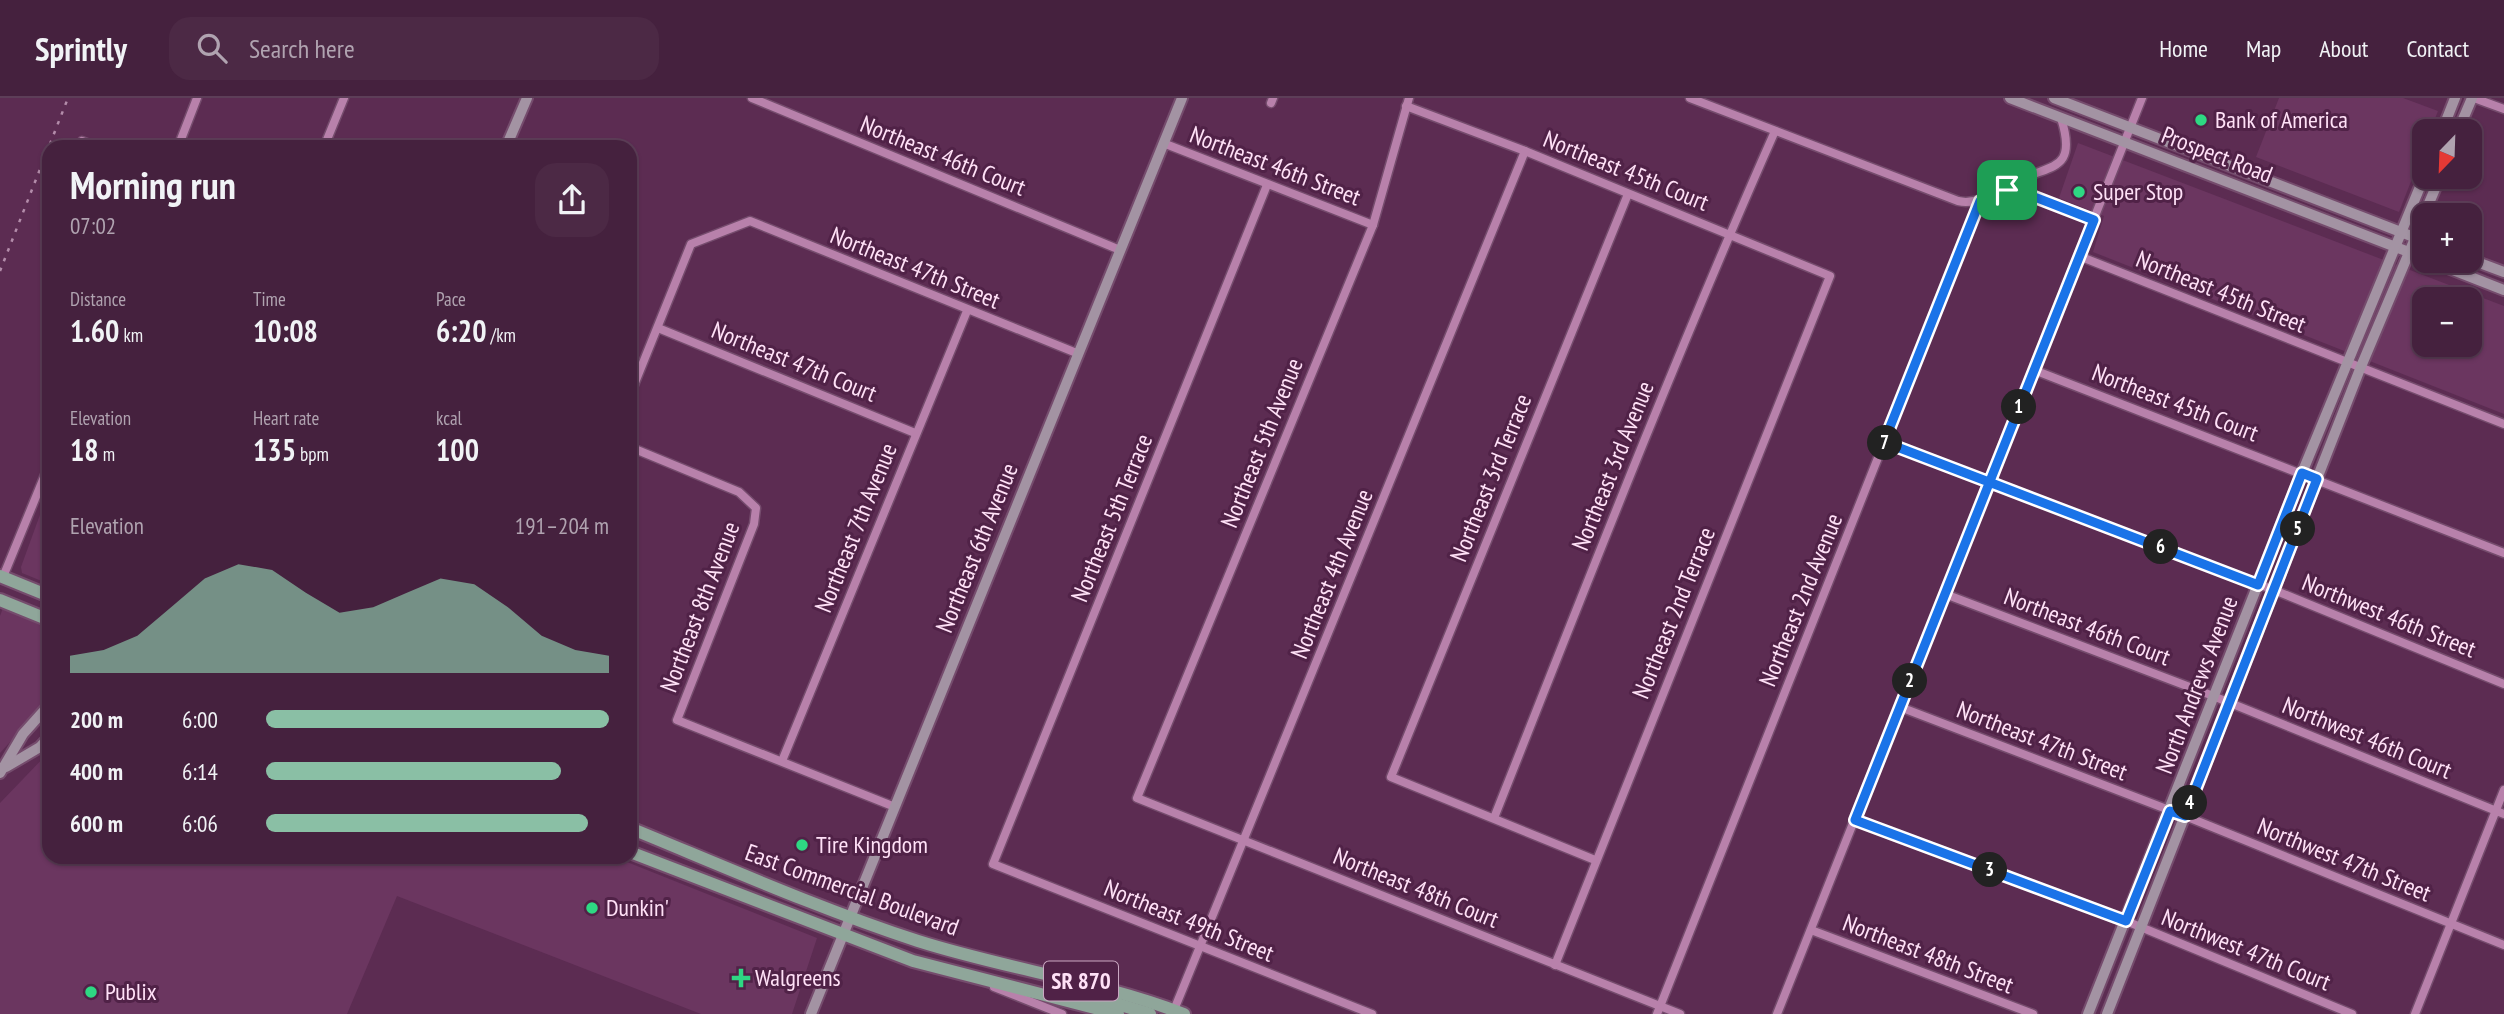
<!DOCTYPE html>
<html lang="en">
<head>
<meta charset="utf-8">
<style>
	body { margin:0; font-family:"PT Sans Narrow",sans-serif; background:#4c2945; color:#f1f3f6; height:100vh; display:flex; flex-direction:column; font-size:26px; white-space:nowrap }
	* { box-sizing:border-box; margin:0 }
	p { font-size:23px; color:#b0a3b0 }
	.icon { flex:none; width:38px; height:38px; fill:none; stroke:currentColor; stroke-width:2; stroke-linecap:round; stroke-linejoin:round }
	.map { position:relative; flex:1; overflow:hidden }
	.side { position:absolute; left:42px; top:42px; width:595px; height:724px; display:flex; flex-direction:column; background:#45213e; border-radius:21px; box-shadow:0 2px 5px #0004,0 0 0 2px #5d3e58 }
	.side>* { flex:none }
	.needle { width:46px; rotate:203deg }
	.buttons { position:absolute; left:2412px; top:21px; display:grid; gap:14px }
	.buttons a { display:grid; place-items:center; width:70px; height:70px; border-radius:14px; background:#45213e; box-shadow:0 2px 5px #0004,0 0 0 2px #5d3e58; font-size:35px }
	.pin { position:absolute; display:grid; place-items:center; width:60px; height:60px; color:#fff; margin:-30px; border-radius:14px; box-shadow:0 4px 10px #0006 }
	.km { position:absolute; width:35px; height:35px; margin:-18px; border-radius:50%; background:#222; color:#fff; font-size:19px; line-height:35px; text-align:center }
	.round { display:grid; place-items:center; flex:none; width:74px; height:74px; border-radius:21px; background:#4c2945 }
	.headline { display:flex; align-items:center; justify-content:space-between; height:119px; padding:0 28px }
	h1 { font-size:38px; font-weight:600; line-height:52px }
	.metrics { display:grid; grid-template-columns:repeat(3,1fr); gap:10px; height:119px; padding:7px 28px }
	.metrics div { display:grid; align-content:center }
	.metrics b { font-size:30px; font-weight:600 }
	.metrics small { font-size:19px; font-weight:400 }
	.metrics p { font-size:19px }
	.chart { height:196px; padding:14px 28px }
	.chart p { display:flex; justify-content:space-between }
	.chart svg { width:100%; height:126px; margin-top:7px; fill:#8abfa5; opacity:.7 }
	ul { padding:0 28px; list-style:none; font-size:23px }
	li { display:grid; grid-template-columns:112px 84px 1fr; align-items:center; height:52px }
	li i { height:18px; border-radius:9px; background:#8abfa5 }
	header { display:flex; align-items:center; gap:42px; box-sizing:border-box; height:98px; padding:0 35px; background:#45213e; border-bottom:2px solid #5d3e58 }
	header strong { font-size:33px }
	nav { display:flex; gap:38px; margin-inline-start:auto; font-size:24px }
	.search { width:490px; height:63px; background:#4c2945; display:flex; align-items:center; gap:18px; box-sizing:border-box; padding:0 24px; border-radius:21px; color:#b0a3b0; font-size:26px }
	.map>svg:first-child { display:block }
	.built { fill:#6b3660; fill-rule:evenodd }
	.lines { fill:none; stroke-linecap:round; stroke-linejoin:round }
	.street-casing { stroke:#754c6d; stroke-width:11 }
	.secondary-casing { stroke:#754c6d; stroke-width:14 }
	.primary-casing { stroke:#754c6d; stroke-width:16 }
	.street { stroke:#b881ab; stroke-width:8 }
	.secondary { stroke:#a393a3; stroke-width:10 }
	.primary { stroke:#8fa69a; stroke-width:12 }
	.rail { stroke:#b38caa; stroke-width:2.5; stroke-dasharray:3.5 7; stroke-linecap:butt }
	.route-casing { stroke:#fff; stroke-width:14 }
	.route { stroke:#1a73e8; stroke-width:9 }
	.poi-dot { fill:#2ed883; stroke:#502247; stroke-width:2.5 }
	.labels { text-anchor:middle; stroke-width:6; stroke-linejoin:round; paint-order:stroke }
	.shield { fill:#502247; stroke:#caa8c2; stroke-width:2 }
	.shield-label { font-size:23px; font-weight:bold; fill:#ffe1f7 }
	.poi-label { font-size:24px; fill:#ffe1f7; stroke:#502247; text-anchor:start }
	.street-label { font-size:24px; fill:#ffe1f7; stroke:#502247 }
</style>
</head>
<body>
<header>
<strong>Sprintly</strong>
<div class="search"><svg class="icon" aria-label="search" viewBox="0 0 24 24"><circle cx="10" cy="10" r="6"/><path d="M15 15l6 6"/></svg>Search here</div>
<nav><a>Home</a><a>Map</a><a>About</a><a>Contact</a></nav>
</header>
<div class="map">
<svg width="2504" height="916" viewBox="0 0 2504 916">
	<rect width="100%" height="100%" fill="#5c2c52"/>
	<g class="built">
		<polygon points="2279,0 2403,0 2438,13 2430,33 2424,33 2424,50 2399,114 2256,59"/>
		<path d="M2078 45 2504 208V316L2093 154 2104 118 2059 100ZM2424 201H2469V247H2424Z"/>
		<polygon points="49,392 49,486 22,475 21,469"/>
		<polygon points="3,510 49,531 49,601 0,655 0,518"/>
		<polygon points="49,654 49,760 617,760 817,840 792,916 701,916 397,798 347,916 0,916 0,705"/>
	</g>
	<g class="lines">
		<defs>
			<g id="street">
				<polyline points="752,0 1120,152"/>
				<polyline points="1409,0 1373,127 1137,700 1680,916"/>
				<path d="M1690 0 1958 103C1979 108 1994 91 2015 92L2094 122"/>
				<polyline points="2474,0 2504,11"/>
				<polyline points="1271,5 1273,0"/>
				<polyline points="1406,8 1525,53 1830,178 1555,867"/>
				<polyline points="82,43 97,49"/>
				<polyline points="1163,45 1373,127"/>
				<polyline points="178,49 197,0"/>
				<polyline points="324,49 344,0"/>
				<polyline points="1267,87 993,766 1372,916"/>
				<path d="M2007 92C2038 62 2081 83 2061 20"/>
				<polyline points="2079,158 2504,326"/>
				<polyline points="658,230 915,335"/>
				<polyline points="2034,272 2504,455"/>
				<polyline points="630,297 691,146 750,123 1079,256"/>
				<polyline points="1884,344 2274,492 2504,586"/>
				<polyline points="630,349 739,394 756,410 754,426 677,622 895,709"/>
				<polyline points="3,479 49,367"/>
				<polyline points="1945,496 2208,596 2504,716"/>
				<polyline points="1900,609 2190,720 2504,847"/>
				<polyline points="782,663 967,213"/>
				<path d="M1494 720C1585 490 1675 259 1775 33"/>
				<polyline points="1855,722 2126,823 2352,916"/>
				<polyline points="1595,762 1391,679 1628,96"/>
				<polyline points="1811,832 2033,916"/>
				<polyline points="994,889 1062,916"/>
				<polyline points="1174,912 1525,53"/>
				<polyline points="1657,916 1980,103"/>
				<polyline points="1777,916 2142,0"/>
				<polyline points="2415,916 2504,692"/>
			</g>
			<g id="secondary">
				<polyline points="2010,0 2424,160"/>
				<polyline points="2054,0 2424,143"/>
				<polyline points="2442,33 2455,0"/>
				<polyline points="2458,33 2472,0"/>
				<polyline points="506,49 527,0"/>
				<polyline points="2424,117 2440,79"/>
				<polyline points="2469,161 2504,174"/>
				<polyline points="2430,163 2504,192"/>
				<polyline points="6,669 40,649 49,639"/>
				<polyline points="0,675 23,636 49,607"/>
				<polyline points="811,916 1182,0"/>
				<polyline points="2088,916 2302,375 2424,79"/>
				<polyline points="2107,916 2360,271 2424,119"/>
			</g>
			<g id="primary">
				<polyline points="0,478 49,498"/>
				<polyline points="0,502 49,522"/>
				<path d="M630 730C725 769 820 811 918 843 1006 871 1098 883 1184 916"/>
				<polyline points="630,754 913,863 1118,916"/>
				<polyline points="1074,904 1077,899 1088,897 1150,916"/>
			</g>
		</defs>
		<use href="#street" class="street-casing"/>
		<use href="#secondary" class="secondary-casing"/>
		<use href="#primary" class="primary-casing"/>
		<use href="#street" class="street"/>
		<use href="#secondary" class="secondary"/>
		<use href="#primary" class="primary"/>
		<polyline class="rail" points="0,173 68,0"/>
	</g>
	<g class="lines">
		<defs>
			<path id="route" d="M2007 92 2019 93 2094 122C2014 322 1935 522 1855 722L2126 823 2170 713 2185 718 2317 381 2302 375 2258 487 2253 485 1989 384 1981 381 1884 344 1980 103 2007 92"/>
		</defs>
		<use href="#route" class="route-casing"/>
		<use href="#route" class="route"/>
	</g>
	<g class="poi-dot">
		<circle cx="2201" cy="22" r="7"/>
		<circle cx="2079" cy="94" r="7"/>
		<circle cx="802" cy="747" r="7"/>
		<circle cx="592" cy="810" r="7"/>
		<path d="M737.5 869.5h7v7h7v7h-7v7h-7v-7h-7v-7h7z"/>
		<circle cx="91" cy="894" r="7"/>
	</g>
	<g class="labels">
		<rect class="shield" x="1044" y="863.5" width="74" height="39" rx="5"/>
		<g class="shield-label">
			<text x="1081" y="891">SR 870</text>
		</g>
		<g class="poi-label">
			<text x="2215" y="30">Bank of America</text>
			<text x="2093" y="102">Super Stop</text>
			<text x="816" y="755">Tire Kingdom</text>
			<text x="606" y="818">Dunkin'</text>
			<text x="755" y="888">Walgreens</text>
			<text x="105" y="902">Publix</text>
		</g>
		<g class="street-label">
			<text transform="translate(2217 57) rotate(21)" y="8">Prospect Road</text>
			<text transform="translate(943 58) rotate(22)" y="8">Northeast 46th Court</text>
			<text transform="translate(1275 68) rotate(21)" y="8">Northeast 46th Street</text>
			<text transform="translate(1626 73) rotate(22)" y="8">Northeast 45th Court</text>
			<text transform="translate(915 170) rotate(22)" y="8">Northeast 47th Street</text>
			<text transform="translate(2221 194) rotate(22)" y="8">Northeast 45th Street</text>
			<text transform="translate(794 264) rotate(22)" y="8">Northeast 47th Court</text>
			<text transform="translate(2175 305) rotate(21)" y="8">Northeast 45th Court</text>
			<text transform="translate(1262 345) rotate(-68)" y="8">Northeast 5th Avenue</text>
			<text transform="translate(1613 368) rotate(-68)" y="8">Northeast 3rd Avenue</text>
			<text transform="translate(1491 380) rotate(-68)" y="8">Northeast 3rd Terrace</text>
			<text transform="translate(1112 420) rotate(-68)" y="8">Northeast 5th Terrace</text>
			<text transform="translate(856 430) rotate(-68)" y="8">Northeast 7th Avenue</text>
			<text transform="translate(977 450) rotate(-68)" y="8">Northeast 6th Avenue</text>
			<text transform="translate(1332 476) rotate(-68)" y="8">Northeast 4th Avenue</text>
			<text transform="translate(1801 502) rotate(-68)" y="8">Northeast 2nd Avenue</text>
			<text transform="translate(700 509) rotate(-69)" y="8">Northeast 8th Avenue</text>
			<text transform="translate(1674 515) rotate(-68)" y="8">Northeast 2nd Terrace</text>
			<text transform="translate(2389 518) rotate(22)" y="8">Northwest 46th Street</text>
			<text transform="translate(2087 529) rotate(21)" y="8">Northeast 46th Court</text>
			<text transform="translate(2197 587) rotate(-69)" y="8">North Andrews Avenue</text>
			<text transform="translate(2367 640) rotate(22)" y="8">Northwest 46th Court</text>
			<text transform="translate(2042 643) rotate(21)" y="8">Northeast 47th Street</text>
			<text transform="translate(2344 762) rotate(22)" y="8">Northwest 47th Street</text>
			<text transform="translate(1416 790) rotate(22)" y="8">Northeast 48th Court</text>
			<text transform="translate(852 792) rotate(20)" y="8">East Commercial Boulevard</text>
			<text transform="translate(1189 823) rotate(22)" y="8">Northeast 49th Street</text>
			<text transform="translate(2246 852) rotate(22)" y="8">Northwest 47th Court</text>
			<text transform="translate(1928 856) rotate(21)" y="8">Northeast 48th Street</text>
		</g>
	</g>
</svg>
<div class="buttons">
<a><svg class="needle" viewBox="-14 -14 28 28"><path d="M0-13l5 13h-10z" fill="#e53935"/><path d="M0 13l5-13h-10z" fill="#b0a3b0"/></svg></a>
<a>+</a>
<a>−</a>
</div>
<div class="pin" style="left:2007px;top:92px;background:#1e9e55"><svg class="icon" aria-label="arrive" viewBox="0 0 24 24"><path d="M6 21V4h12l-3 4 3 4H6"/></svg></div>
<b class="km" style="left:2019px;top:309px">1</b>
<b class="km" style="left:1910px;top:583px">2</b>
<b class="km" style="left:1990px;top:772px">3</b>
<b class="km" style="left:2190px;top:705px">4</b>
<b class="km" style="left:2298px;top:431px">5</b>
<b class="km" style="left:2161px;top:449px">6</b>
<b class="km" style="left:1885px;top:345px">7</b>
<section class="side">
<div class="headline"><div><h1>Morning run</h1><p>07:02</p></div><a class="round"><svg class="icon" aria-label="share" viewBox="0 0 24 24"><path d="M12 15V3M7 8l5-5 5 5M5 13v7h14v-7"/></svg></a></div>
<div class="metrics">
<div><p>Distance</p><b>1.60<small> km</small></b></div>
<div><p>Time</p><b>10:08</b></div>
<div><p>Pace</p><b>6:20<small> /km</small></b></div>
</div>
<div class="metrics">
<div><p>Elevation</p><b>18<small> m</small></b></div>
<div><p>Heart rate</p><b>135<small> bpm</small></b></div>
<div><p>kcal</p><b>100</b></div>
</div>
<div class="chart"><p><span>Elevation</span>191–204 m</p>
<svg viewBox="0 0 160 44" preserveAspectRatio="none"><path d="M0 44V38L10 36L20 31L30 21L40 11L50 6L60 8L70 16L80 23L90 21L100 16L110 11L120 13L130 21L140 31L150 36L160 38V44z"/></svg>
</div>
<ul>
<li><b>200 m</b>6:00<i style="width:100%"></i></li>
<li><b>400 m</b>6:14<i style="width:86%"></i></li>
<li><b>600 m</b>6:06<i style="width:94%"></i></li>
</ul>
</section>
</div>
</body>
</html>
